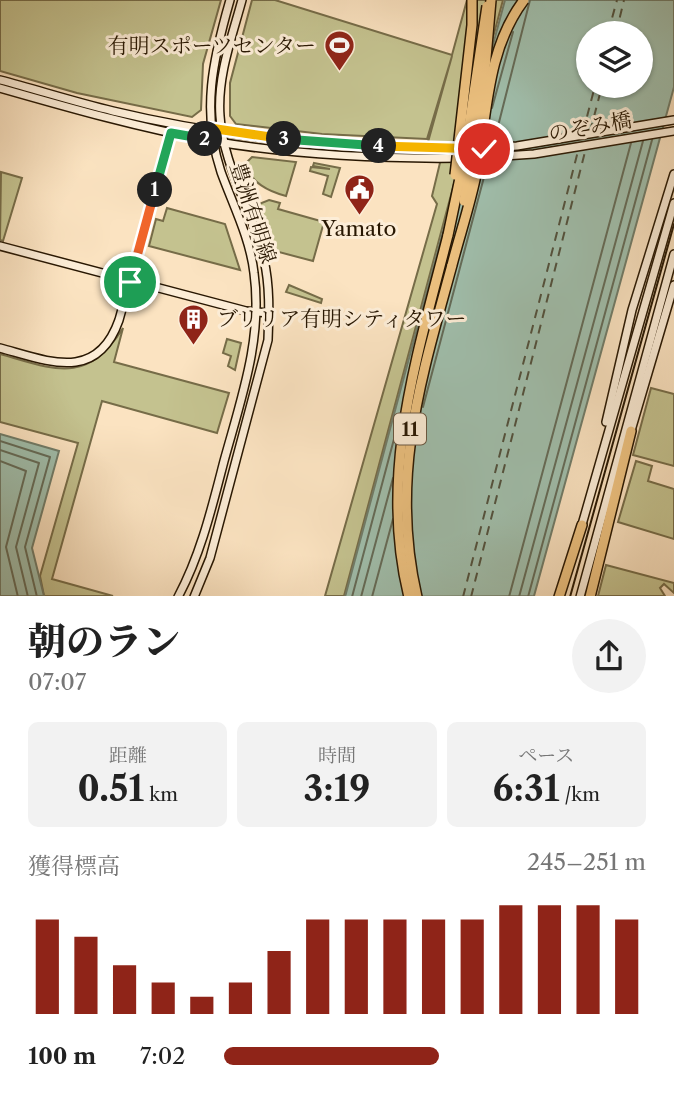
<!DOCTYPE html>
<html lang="ja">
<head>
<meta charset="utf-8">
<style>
	body { margin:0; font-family:"Libre Caslon Text","Noto Serif JP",serif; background:#f2f2f2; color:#222; height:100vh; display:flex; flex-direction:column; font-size:26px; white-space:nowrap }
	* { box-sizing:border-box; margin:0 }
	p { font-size:23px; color:#767676 }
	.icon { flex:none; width:38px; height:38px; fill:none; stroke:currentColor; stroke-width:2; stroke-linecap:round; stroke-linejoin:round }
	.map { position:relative; height:596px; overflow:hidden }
	.panel { display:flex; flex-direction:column; background:#fff; flex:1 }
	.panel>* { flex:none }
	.controls { position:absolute; left:576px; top:21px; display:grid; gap:14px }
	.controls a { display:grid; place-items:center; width:77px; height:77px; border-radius:50%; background:#fff; box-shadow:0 2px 5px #0004; font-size:35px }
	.pin { position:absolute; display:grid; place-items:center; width:60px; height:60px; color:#fff; margin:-30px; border:4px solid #fff; border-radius:50%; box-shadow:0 2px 7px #0007 }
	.km { position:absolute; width:35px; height:35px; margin:-18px; border-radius:50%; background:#222; color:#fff; font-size:19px; line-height:35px; text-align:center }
	.round { display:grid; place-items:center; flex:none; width:74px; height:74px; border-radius:37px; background:#f2f2f2 }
	.overview { display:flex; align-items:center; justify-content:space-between; height:119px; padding:0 28px }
	h1 { font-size:38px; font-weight:800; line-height:52px }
	.stats { display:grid; grid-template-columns:repeat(3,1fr); gap:10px; height:119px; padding:7px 28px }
	.stats div { display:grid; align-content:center; border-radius:10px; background:#f2f2f2; text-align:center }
	.stats b { font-size:35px; font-weight:800 }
	.stats small { font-size:19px; font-weight:400 }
	.stats p { font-size:19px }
	.chart { height:196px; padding:14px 28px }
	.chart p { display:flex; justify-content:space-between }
	.chart svg { width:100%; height:126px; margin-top:7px; stroke:#8f2418; stroke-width:6 }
	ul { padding:0 28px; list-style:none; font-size:23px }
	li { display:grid; grid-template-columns:112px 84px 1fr; align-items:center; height:52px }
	li i { height:18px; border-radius:9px; background:#8f2418 }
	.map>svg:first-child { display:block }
	.green { fill:#c4c28f; stroke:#766c48; stroke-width:2 }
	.water { fill:#a0bfad; stroke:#707c69; stroke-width:2; fill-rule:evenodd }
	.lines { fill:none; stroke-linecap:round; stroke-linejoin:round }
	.shore { stroke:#646b58; stroke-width:2 }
	.ferry { stroke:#52523e; stroke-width:2; stroke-dasharray:9 7; stroke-linecap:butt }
	.secondary-casing { stroke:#281702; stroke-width:10 }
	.highway-casing { stroke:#281702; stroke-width:12 }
	.secondary { stroke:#fcedd7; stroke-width:7 }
	.highway { stroke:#eec280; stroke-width:9 }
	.tram { stroke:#281702; stroke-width:2 }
	.highway-bridge-casing { stroke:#281702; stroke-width:12; stroke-linecap:butt }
	.highway-bridge { stroke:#eec280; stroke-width:9 }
	.split-1-casing { stroke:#fff; stroke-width:14 }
	.split-2-casing { stroke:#fff; stroke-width:14 }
	.split-3-casing { stroke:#fff; stroke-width:14 }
	.split-4-casing { stroke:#fff; stroke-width:14 }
	.split-5-casing { stroke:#fff; stroke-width:14 }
	.split-1 { stroke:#f0652b; stroke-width:9 }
	.split-2 { stroke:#22a559; stroke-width:9 }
	.split-3 { stroke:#f5b400; stroke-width:9 }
	.split-4 { stroke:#22a559; stroke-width:9 }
	.split-5 { stroke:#f5b400; stroke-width:9 }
	.labels { text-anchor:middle; stroke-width:6; stroke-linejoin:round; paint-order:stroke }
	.shield { fill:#fcedd7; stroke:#685742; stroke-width:2 }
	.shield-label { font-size:19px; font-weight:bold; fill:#281702 }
	.poi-label { font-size:21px; fill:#281702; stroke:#fcedd7; text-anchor:end }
	.street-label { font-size:21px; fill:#281702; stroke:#fcedd7 }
</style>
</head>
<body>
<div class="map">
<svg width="674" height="597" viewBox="0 0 674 597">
	<rect width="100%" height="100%" fill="#fbe3c1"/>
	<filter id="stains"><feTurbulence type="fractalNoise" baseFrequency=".00286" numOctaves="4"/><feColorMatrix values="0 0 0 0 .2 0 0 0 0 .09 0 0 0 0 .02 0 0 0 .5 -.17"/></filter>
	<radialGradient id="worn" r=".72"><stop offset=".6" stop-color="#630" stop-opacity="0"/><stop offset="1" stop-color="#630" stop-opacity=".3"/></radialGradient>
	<g class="green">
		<polygon points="0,0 221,0 203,64 201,110 192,117 77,93 0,71"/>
		<polygon points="252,0 275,0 452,55 467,0 503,0 344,596 325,596 437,204 432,196 445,142 428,142 452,56 427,139 322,134 236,124 230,116 230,83"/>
		<path d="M252 157 296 162 286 196C267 191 253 183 244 165Z"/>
		<polygon points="314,163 340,168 331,197 323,194 328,176 310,171 311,167 330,169 313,166"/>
		<polygon points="1,172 22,178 3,241 0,240"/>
		<polygon points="269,200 280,203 278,209 324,222 313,261 275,251 259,204"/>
		<polygon points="167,208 225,224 240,270 149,246 156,219 163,221"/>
		<polygon points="289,285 322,299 321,303 286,292"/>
		<path d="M123 328 114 362 229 393 217 433 102 401 52 579 113 596H44L40 576 78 443 0 422V354C56 370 87 385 123 328Z"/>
		<polygon points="227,339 241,343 235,370 228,366 231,356 223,353"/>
		<polygon points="651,388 674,394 674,466 633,455"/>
		<polygon points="636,461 652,466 648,481 674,489 674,539 618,522"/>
		<polygon points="606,565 674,583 674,593 664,584 660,588 665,596 598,596"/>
	</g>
	<g class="water">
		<path d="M505 0H674V87L534 596 345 597ZM588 33H640V86H588Z"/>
		<polygon points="0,434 59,451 32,548 44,596 0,596"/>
	</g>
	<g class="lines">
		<g class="shore">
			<polyline points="492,108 513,32"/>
			<polyline points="494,142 530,0"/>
			<polyline points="423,407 488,162"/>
			<polyline points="0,441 50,457 25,547 37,597"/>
			<polyline points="0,450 39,463 16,547 28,597"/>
			<polyline points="0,461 26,471 6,547 18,597"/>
			<polyline points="352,597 398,424"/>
			<polyline points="361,597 393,478"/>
			<polyline points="372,597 393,519"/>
			<polyline points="509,597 631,143"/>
			<polyline points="519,597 643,141"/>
			<polyline points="528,597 652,140"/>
		</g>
		<g class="ferry">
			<polyline points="608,33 617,0"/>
			<polyline points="616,33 624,0"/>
			<polyline points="583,132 595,86"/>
			<polyline points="590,132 602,86"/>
			<polyline points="463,597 578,151"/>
			<polyline points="471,597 586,148"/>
		</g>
		<defs>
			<g id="secondary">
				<path d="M0 80C38 90 75 102 113 111 225 138 346 149 461 149"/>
				<path d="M0 88C70 108 140 128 212 141 293 155 380 159 462 158"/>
				<polyline points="477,149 517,146 674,120"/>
				<polyline points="474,158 534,154 674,131"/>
				<polyline points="0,246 246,311 269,313"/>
				<path d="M0 348C48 361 97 383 119 320L171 133"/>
				<polyline points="606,422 632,310 674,174"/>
				<polyline points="630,434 674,285"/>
				<polyline points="581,528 674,203"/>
				<path d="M178 597C201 554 212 507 224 461 241 399 263 338 254 273 250 238 233 205 221 172 201 112 213 59 230 0"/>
				<path d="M194 597 210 558 268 340C269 313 270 286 264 260 253 211 223 166 220 116 217 77 232 37 242 0"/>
				<polyline points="580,597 674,254"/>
			</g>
			<g id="highway">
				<path d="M409 597C378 473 418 354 448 235"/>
				<path d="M417 597C389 477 421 379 452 265"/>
				<polyline points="559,597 582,525"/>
				<polyline points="590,597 631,431"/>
			</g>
		</defs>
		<use href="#secondary" class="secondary-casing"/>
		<use href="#highway" class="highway-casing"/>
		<use href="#secondary" class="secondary"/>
		<use href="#highway" class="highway"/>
		<polyline class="tram" points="570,597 674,224"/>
		<defs>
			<g id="highway-bridge">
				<polyline points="455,175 472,25 472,0"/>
				<polyline points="464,201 485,69 491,0"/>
				<polyline points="448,235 464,159 487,6"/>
				<path d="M452 265C460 234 471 202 477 170 487 112 487 49 524 0"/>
			</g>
		</defs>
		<use href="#highway-bridge" class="highway-bridge-casing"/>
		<use href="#highway-bridge" class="highway-bridge"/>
	</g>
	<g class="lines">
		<defs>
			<polyline id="split-1" points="130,282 155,190"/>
			<polyline id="split-2" points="155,190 171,133 205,139"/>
			<polyline id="split-3" points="205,139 213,141 210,128 284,139"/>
			<polyline id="split-4" points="284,139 379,146"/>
			<polyline id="split-5" points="379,146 484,149"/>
		</defs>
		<use href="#split-1" class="split-1-casing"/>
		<use href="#split-2" class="split-2-casing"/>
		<use href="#split-3" class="split-3-casing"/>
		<use href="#split-4" class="split-4-casing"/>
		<use href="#split-5" class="split-5-casing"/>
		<use href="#split-1" class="split-1"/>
		<use href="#split-2" class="split-2"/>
		<use href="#split-3" class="split-3"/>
		<use href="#split-4" class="split-4"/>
		<use href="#split-5" class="split-5"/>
	</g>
	<defs>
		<symbol id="stadium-pin" viewBox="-11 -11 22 30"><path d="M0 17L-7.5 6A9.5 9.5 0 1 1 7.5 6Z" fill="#8f2418" stroke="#fcedd7"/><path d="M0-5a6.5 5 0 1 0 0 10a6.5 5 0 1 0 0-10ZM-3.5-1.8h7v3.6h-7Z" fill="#fff"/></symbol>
		<symbol id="civic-pin" viewBox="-11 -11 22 30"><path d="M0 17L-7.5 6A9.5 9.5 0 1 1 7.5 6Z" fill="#8f2418" stroke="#fcedd7"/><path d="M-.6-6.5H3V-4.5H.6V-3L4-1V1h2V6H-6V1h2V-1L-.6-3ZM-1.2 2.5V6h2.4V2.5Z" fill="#fff"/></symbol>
		<symbol id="building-pin" viewBox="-11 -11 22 30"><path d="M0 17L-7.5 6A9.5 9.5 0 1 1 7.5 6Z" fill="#8f2418" stroke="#fcedd7"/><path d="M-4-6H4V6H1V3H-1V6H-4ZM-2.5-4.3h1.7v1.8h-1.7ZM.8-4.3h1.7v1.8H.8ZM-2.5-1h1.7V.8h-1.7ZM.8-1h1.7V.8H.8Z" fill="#fff"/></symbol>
	</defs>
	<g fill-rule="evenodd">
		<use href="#stadium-pin" x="322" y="28" width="35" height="47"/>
		<use href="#civic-pin" x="342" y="172" width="35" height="47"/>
		<use href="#building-pin" x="176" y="302" width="35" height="47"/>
	</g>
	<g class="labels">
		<rect class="shield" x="394" y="413.5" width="32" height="31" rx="5"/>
		<g class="shield-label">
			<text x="410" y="436">11</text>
		</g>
		<g class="poi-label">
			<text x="316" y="53">有明スポーツセンター</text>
			<text x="359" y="236" text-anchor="middle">Yamato</text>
			<text x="217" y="326" text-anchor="start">ブリリア有明シティタワー</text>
		</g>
		<g class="street-label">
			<text transform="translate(590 127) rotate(-10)" y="7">のぞみ橋</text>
			<text transform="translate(253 213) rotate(72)" y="7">豊洲有明線</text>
		</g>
	</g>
	<rect width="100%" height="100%" filter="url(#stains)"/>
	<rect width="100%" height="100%" fill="url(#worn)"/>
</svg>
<div class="controls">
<a><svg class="icon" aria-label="layers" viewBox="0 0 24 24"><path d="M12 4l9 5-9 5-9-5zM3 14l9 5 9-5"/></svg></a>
</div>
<div class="pin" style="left:130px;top:282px;background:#1e9e55"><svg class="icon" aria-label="arrive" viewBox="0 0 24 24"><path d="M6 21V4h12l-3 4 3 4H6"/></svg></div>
<div class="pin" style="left:484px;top:149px;background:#d93025"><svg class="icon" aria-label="check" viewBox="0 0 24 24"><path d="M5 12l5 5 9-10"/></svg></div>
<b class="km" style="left:155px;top:190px">1</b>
<b class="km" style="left:205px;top:139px">2</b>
<b class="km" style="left:284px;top:139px">3</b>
<b class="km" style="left:379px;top:146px">4</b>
</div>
<section class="panel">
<div class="overview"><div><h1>朝のラン</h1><p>07:07</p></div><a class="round"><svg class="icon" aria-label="share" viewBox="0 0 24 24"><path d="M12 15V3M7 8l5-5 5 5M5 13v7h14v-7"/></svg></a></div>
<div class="stats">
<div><p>距離</p><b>0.51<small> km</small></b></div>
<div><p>時間</p><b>3:19</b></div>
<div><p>ペース</p><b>6:31<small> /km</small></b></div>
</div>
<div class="chart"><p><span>獲得標高</span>245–251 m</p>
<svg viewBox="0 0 160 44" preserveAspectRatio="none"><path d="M5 44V11M15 44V17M25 44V27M35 44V33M45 44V38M55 44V33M65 44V22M75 44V11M85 44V11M95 44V11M105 44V11M115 44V11M125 44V6M135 44V6M145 44V6M155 44V11"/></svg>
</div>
<ul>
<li><b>100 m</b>7:02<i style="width:51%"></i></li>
</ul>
</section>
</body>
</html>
